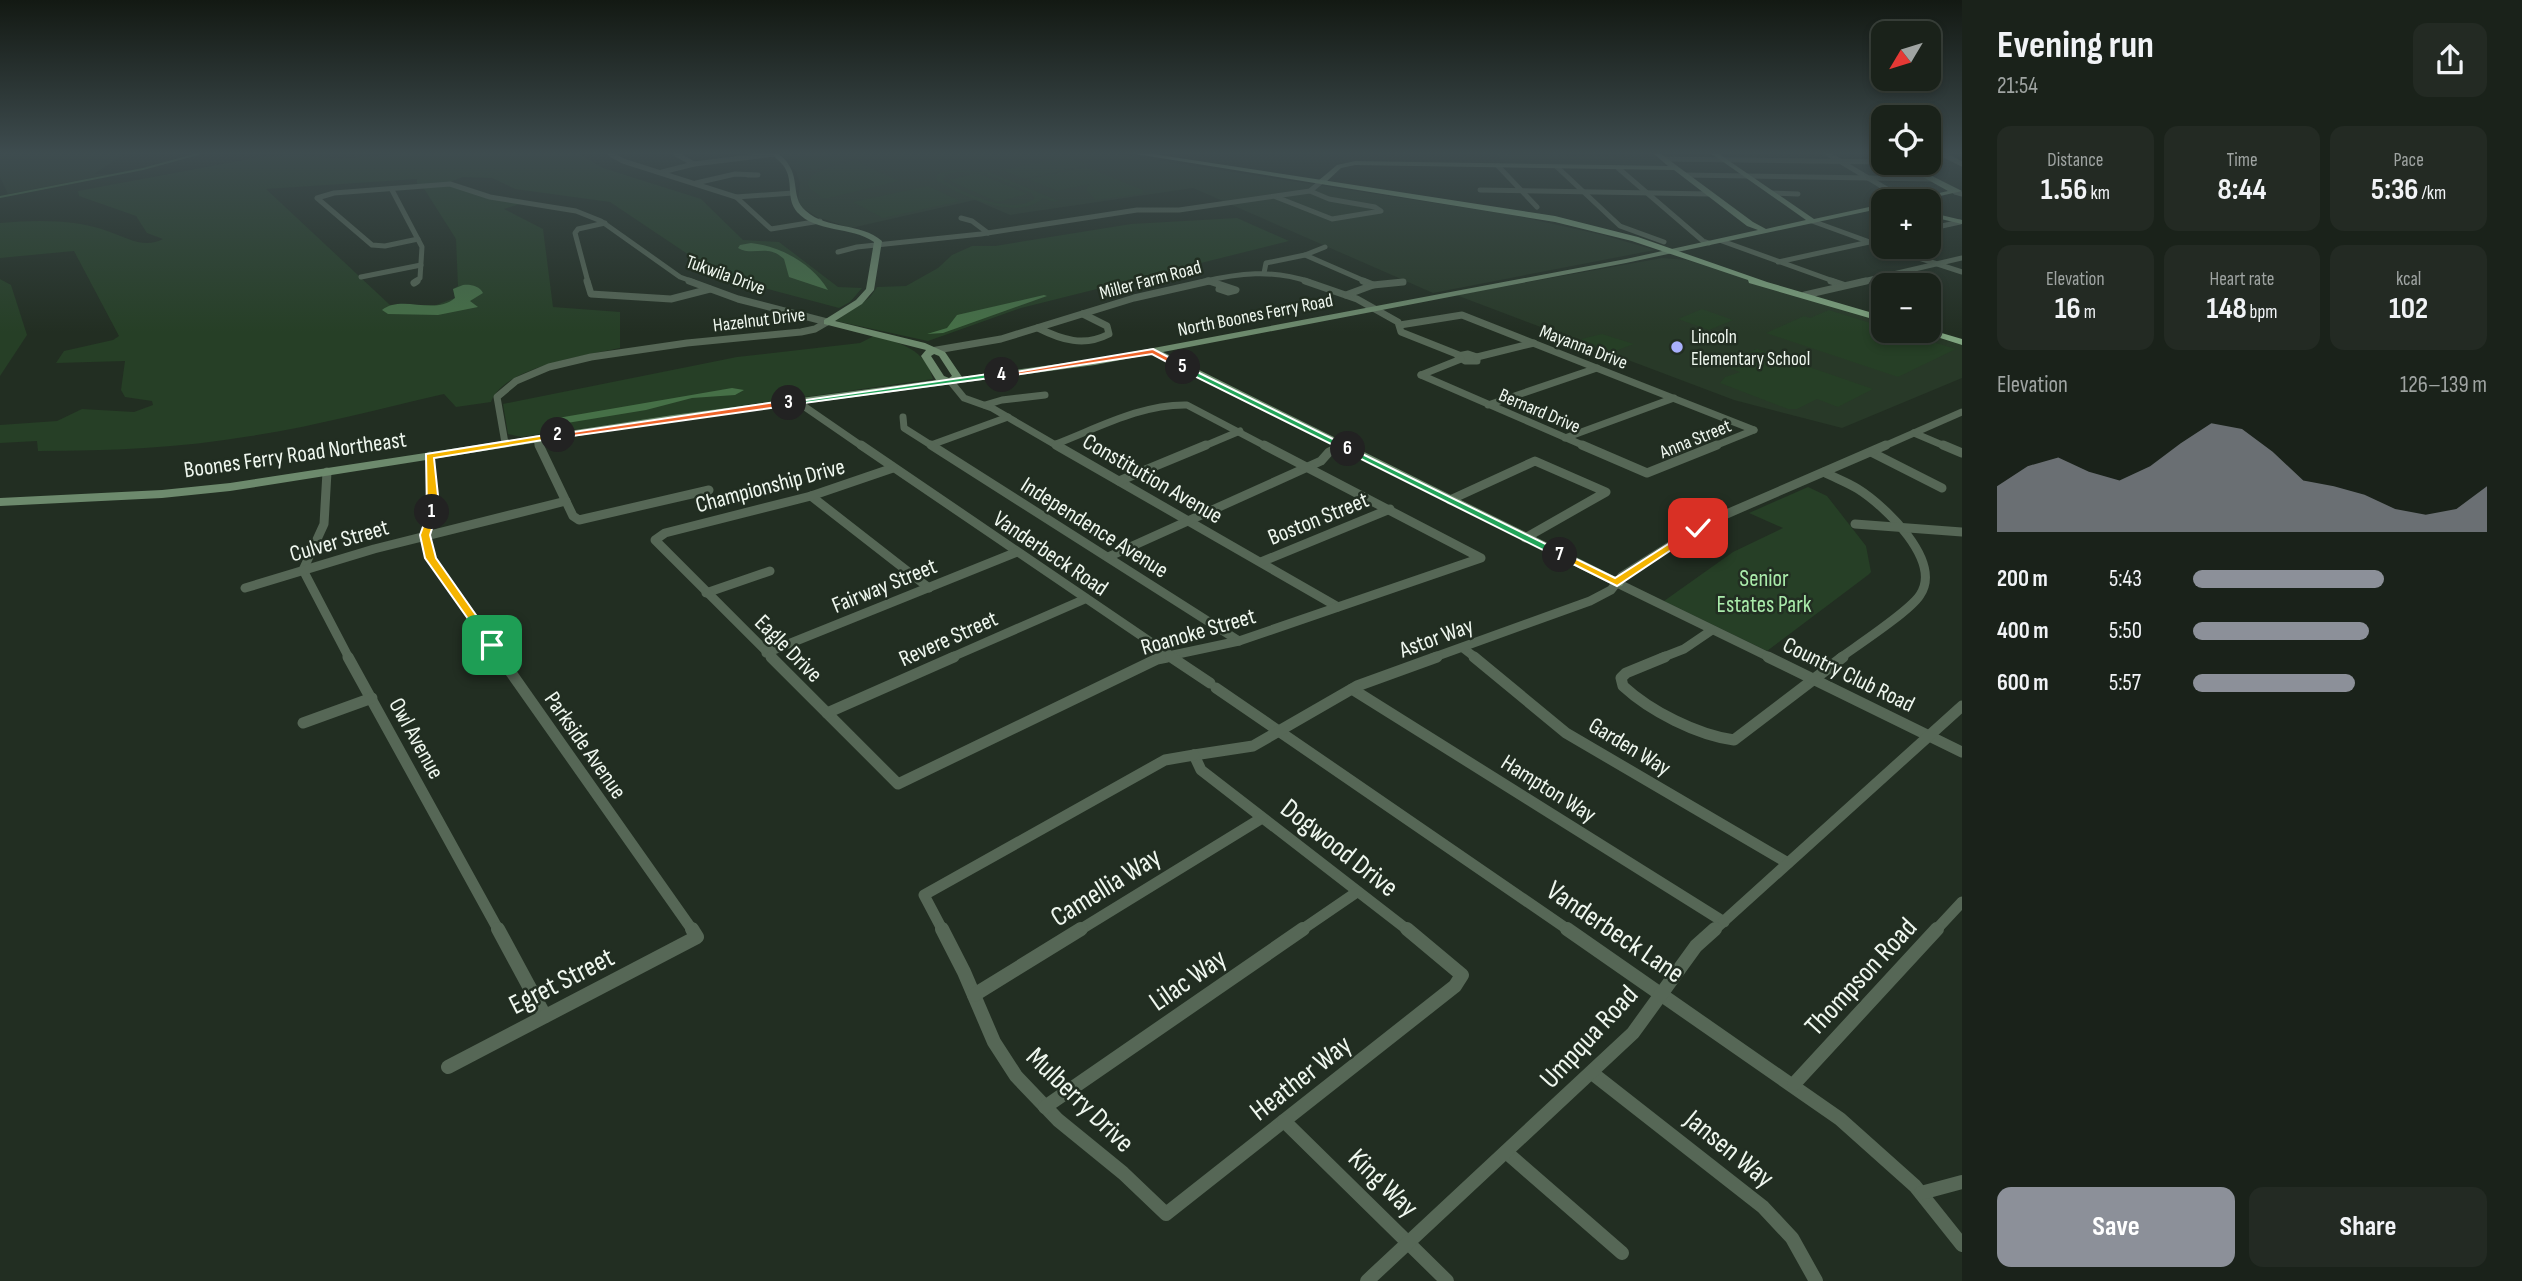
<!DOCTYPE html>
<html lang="en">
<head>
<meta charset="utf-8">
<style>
	body { margin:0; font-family:"Sofia Sans Condensed",sans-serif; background:#232a23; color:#f1f3f6; height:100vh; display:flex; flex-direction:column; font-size:26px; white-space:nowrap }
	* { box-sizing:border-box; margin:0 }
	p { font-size:23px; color:#9fa4a2 }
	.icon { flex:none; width:38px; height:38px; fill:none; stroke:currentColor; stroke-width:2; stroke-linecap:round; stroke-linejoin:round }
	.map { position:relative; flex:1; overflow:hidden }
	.drawer { display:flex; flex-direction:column; background:#1a221a; width:560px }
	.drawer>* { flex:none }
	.needle { width:46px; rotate:232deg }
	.controls { position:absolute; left:1871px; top:21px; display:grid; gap:14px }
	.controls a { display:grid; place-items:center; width:70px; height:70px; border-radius:14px; background:#1a221a; box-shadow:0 4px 10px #0003,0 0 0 2px #383f39; font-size:35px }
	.pin { position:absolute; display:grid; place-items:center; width:60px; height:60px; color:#fff; margin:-30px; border-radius:14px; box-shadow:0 4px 10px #0006 }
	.km { position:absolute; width:35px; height:35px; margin:-18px; border-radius:50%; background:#222; color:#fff; font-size:19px; line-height:35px; text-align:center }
	.round { display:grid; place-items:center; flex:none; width:74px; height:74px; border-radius:14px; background:#232a23 }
	.headline { display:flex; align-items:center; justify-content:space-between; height:119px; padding:0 35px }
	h1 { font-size:38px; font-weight:700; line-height:52px }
	.figures { display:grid; grid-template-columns:repeat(3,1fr); gap:10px; height:119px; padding:7px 35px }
	.figures div { display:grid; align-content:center; border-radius:14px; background:#232a23; text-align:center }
	.figures b { font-size:30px; font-weight:700 }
	.figures small { font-size:19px; font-weight:400 }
	.figures p { font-size:19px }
	.chart { height:196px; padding:14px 35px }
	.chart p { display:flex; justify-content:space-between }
	.chart svg { width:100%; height:126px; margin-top:7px; fill:#8c9099; opacity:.7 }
	.cta { display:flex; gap:14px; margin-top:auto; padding:14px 35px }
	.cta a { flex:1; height:80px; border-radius:14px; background:#8c9099; color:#fff; font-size:28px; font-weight:700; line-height:80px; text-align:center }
	.cta a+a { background:#232a23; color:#f1f3f6 }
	ul { padding:0 35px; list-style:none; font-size:23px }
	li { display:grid; grid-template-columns:112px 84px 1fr; align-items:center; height:52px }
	li i { height:18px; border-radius:9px; background:#8c9099 }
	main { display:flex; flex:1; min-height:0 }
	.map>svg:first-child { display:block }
	.built { fill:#283928 }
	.green { fill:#263f26; fill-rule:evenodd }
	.water { fill:#467047 }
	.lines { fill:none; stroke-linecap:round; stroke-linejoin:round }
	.stream { stroke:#467047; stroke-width:2 }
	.street-far4 { stroke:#566756; stroke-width:5 }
	.street-far3 { stroke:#566756; stroke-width:7 }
	.street-far2 { stroke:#566756; stroke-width:9 }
	.street-far1 { stroke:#566756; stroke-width:11 }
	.street { stroke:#566756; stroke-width:14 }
	.secondary { fill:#6d8a6d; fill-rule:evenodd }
	.primary { fill:#7fa47f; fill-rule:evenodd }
	.split-1 { fill:#f5b400; stroke:#fff; stroke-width:2 }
	.split-2 { fill:#f5b400; stroke:#fff; stroke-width:2 }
	.split-3 { fill:#f0652b; stroke:#fff; stroke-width:2 }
	.split-4 { fill:#22a559; stroke:#fff; stroke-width:2 }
	.split-5 { fill:#f0652b; stroke:#fff; stroke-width:2 }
	.split-6 { fill:#22a559; stroke:#fff; stroke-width:2 }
	.split-7 { fill:#22a559; stroke:#fff; stroke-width:2 }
	.split-8 { fill:#f5b400; stroke:#fff; stroke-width:2 }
	.poi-dot { fill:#a9b0fc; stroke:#222e22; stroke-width:2.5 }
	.labels { text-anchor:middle; stroke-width:5; stroke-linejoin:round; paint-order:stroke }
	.far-street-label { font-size:19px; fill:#eff7ef; stroke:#222e22 }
	.far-poi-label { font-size:19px; fill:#eff7ef; stroke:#222e22; text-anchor:start }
	.street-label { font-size:23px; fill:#eff7ef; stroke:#222e22 }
	.park-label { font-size:23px; fill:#aaebab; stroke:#222e22 }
	.near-street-label { font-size:28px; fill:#eff7ef; stroke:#222e22 }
</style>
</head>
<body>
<main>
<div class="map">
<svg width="1962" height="1281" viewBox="0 0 1962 1281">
	<rect width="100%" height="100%" fill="#222e22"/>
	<g class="built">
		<polygon points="0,154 124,154 94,174 111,174 8,194 0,177"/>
		<polygon points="780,154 1116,154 1513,215 1603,235 1655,250 1433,293 1193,188 1010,215 975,200 851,228 817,217 803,208 798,201 800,183 796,172"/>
		<polygon points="1496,154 1656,158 1668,167 1505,164"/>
		<polygon points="1662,258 1687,260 1883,321 1883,331 1915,331 1962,345 1962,378 1842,428 1734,400 1456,295"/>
	</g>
	<g class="green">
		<path d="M398 154H579L603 168 701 199 743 240 779 242 838 287 862 288 850 302 839 308 764 288 707 267 610 202 515 189 492 178 463 177 450 182 417 185V179L266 189 390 305H436L455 298 453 289 458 286 456 239 423 187 445 185 523 203 504 209 543 229 553 307 620 312V348C587 355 503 367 491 402L456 407 444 394C379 409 316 426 251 436 180 448 109 451 38 451L37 441 0 443V425L57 421 82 409 134 412 153 405 152 401 125 397 121 390 125 361 56 363 64 351 113 340 119 336 74 251 0 258V223C36 220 76 219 110 232 127 238 145 249 163 239L147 233 136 216 79 196 78 191 260 157 294 155 341 159Z"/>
		<polygon points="805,154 826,154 844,160 813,170 797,163 800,156"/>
		<polygon points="1066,157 1088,165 1024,179 1002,170"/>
		<polygon points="854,160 899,181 824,199 809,188 808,182 813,175 824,169"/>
		<polygon points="1086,167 1143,190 1142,194 1096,200 1086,190 1089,184 1057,191 1028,179"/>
		<path d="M952 170 989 172 1059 201 1054 202 1043 198C1018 222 960 196 936 180L938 174ZM956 172 984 173 1031 193 1035 198C1013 217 964 193 943 180L945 175Z"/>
		<polygon points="978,173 1028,194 997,202 948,180"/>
		<polygon points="928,186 960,201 883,218 853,202"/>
		<polygon points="1237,218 1289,241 1021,308 928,341 836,321 870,297 877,287 906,286 938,268 952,255 972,246 995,246 1131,224"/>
		<polygon points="0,279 11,285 27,335 0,376"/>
		<polygon points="1702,309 1733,320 1709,330 1678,319"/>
		<polygon points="1829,310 1883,327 1883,331 1896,331 1956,349 1898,377 1766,333 1804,316 1810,318"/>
		<polygon points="1602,334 1634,344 1612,352 1581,339"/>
		<path d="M874 336C901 343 925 349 933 379L521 437 508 434 503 404 737 357 860 343Z"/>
		<polygon points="1757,349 1873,389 1838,407 1817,399 1797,409 1788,409 1720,383 1725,377 1740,372 1721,365"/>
		<polygon points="1808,487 1827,496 1866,546 1871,572 1868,575 1767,651 1664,601 1733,552 1783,528 1749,513"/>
	</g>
	<g class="water">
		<path d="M751 243C780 246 813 264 828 290L789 277 784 259C767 243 754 257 738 248L740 245Z"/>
		<path d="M463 285C470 284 480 286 483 293L470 301 478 307 438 315 388 314 382 310C402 294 434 316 455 298L453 289Z"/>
		<polygon points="1044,295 1047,296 943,333 927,334 947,328 957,315"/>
		<polygon points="732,388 744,390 735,395 692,398 646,410 567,423 555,423 552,419"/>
	</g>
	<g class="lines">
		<polyline class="stream" points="0,197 143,169 198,154"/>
		<g class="street-far4">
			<polyline points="610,154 623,161 736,197 771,229 820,221"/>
			<polyline points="676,154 694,164"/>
			<polyline points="1828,154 1900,197"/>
			<polyline points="1942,154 1962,164"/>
			<polyline points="1664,159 1883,162"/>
			<polyline points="1498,166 1537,207"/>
			<polyline points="1557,167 1620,226 1664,242"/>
			<polyline points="1618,168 1703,241 1709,243"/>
			<polyline points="662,172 694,164 775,154"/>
			<polyline points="1685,175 1931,179"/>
			<polyline points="696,183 735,174 758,175 748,175"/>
			<polyline points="392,190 422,247 420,278 415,282"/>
			<polyline points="1480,190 1710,194"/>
			<polyline points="1955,192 1962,194"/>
			<polyline points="1772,193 1798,194"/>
			<polyline points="736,197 793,193"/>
			<polyline points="1276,197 1332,219 1381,211 1375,207 1329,199 1310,191"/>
			<polyline points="961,218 972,221 988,233"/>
			<polyline points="1812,221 1867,241"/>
			<polyline points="1928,229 1960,222"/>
			<polyline points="418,239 385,246 372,245 317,198 334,193 450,184 490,197 576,211 601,221 680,277 694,282"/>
			<polyline points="1722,241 1836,282"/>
			<polyline points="1885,247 1962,272"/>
			<polyline points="838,252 857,247 981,234 1137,210 1179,210 1310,191 1322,181"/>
			<polyline points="1305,255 1367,282"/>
			<polyline points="1778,262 1883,239"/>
			<polyline points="1264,273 1266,263 1305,255 1325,247"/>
			<polyline points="361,277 421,265"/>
			<polyline points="1207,280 1214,282"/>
			<polyline points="588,282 575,233 578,229 605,223"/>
			<path d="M1201 282C1239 273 1272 269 1310 282"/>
			<polyline points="1400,282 1403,282"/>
			<polyline points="1859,282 1962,258"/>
		</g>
		<g class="street-far3">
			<polyline points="587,281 591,294 671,299 710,289"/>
			<polyline points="689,281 738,299 827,322"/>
			<polyline points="1209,281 1236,290 1228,292 1219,289 1222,287"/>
			<polyline points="1305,281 1357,299 1398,322 1401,332 1459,355"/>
			<polyline points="1363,281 1373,285"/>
			<polyline points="1831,281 1843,285"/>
			<polyline points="414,283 417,281"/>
			<polyline points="1346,295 1373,285 1403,282"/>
			<polyline points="1805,295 1866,281"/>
			<polyline points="1400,325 1462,315 1754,430"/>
			<path d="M1038 328C1062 340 1084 347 1109 334L1107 326 1083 314"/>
			<polyline points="931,351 1001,339 1134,298 1209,281"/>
			<polygon points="1468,354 1477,357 1477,361 1465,361 1458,356"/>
			<polyline points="1477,357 1534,343"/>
			<polyline points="1421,375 1587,447"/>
			<polyline points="1421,375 1461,359"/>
			<polyline points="951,382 964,398 992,408 1059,447"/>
			<polyline points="801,401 805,407 863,447"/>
			<polyline points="985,405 1002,400 1045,395"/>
			<polyline points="1488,405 1597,368"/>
			<polyline points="903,417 904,428 934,447"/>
			<polyline points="1914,433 1947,447"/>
			<polyline points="1565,438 1674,398"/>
			<polyline points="536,439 540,447"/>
			<polyline points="505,443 497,397 516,381 549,367 591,357 687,343 801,332 815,329 827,322"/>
			<path d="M1056 444C1098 428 1141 404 1187 405L1267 447"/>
			<polyline points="931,445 1008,417"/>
			<polyline points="1202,447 1240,431"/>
			<polyline points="1712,447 1754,430"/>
			<polyline points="1882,447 1962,412"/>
		</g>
		<g class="street-far2">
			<polyline points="539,445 573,516 579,520 709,490"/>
			<polyline points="861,445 1174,658"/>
			<polyline points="931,445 1239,641"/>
			<polyline points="1056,445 1338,607"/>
			<polyline points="1582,445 1647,473 1717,445"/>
			<polyline points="1943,445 1962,453"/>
			<polyline points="1871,452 1942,488"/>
			<polyline points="430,456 434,504 425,535 431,558 502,658"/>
			<polyline points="327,472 324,524 303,570 349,658"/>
			<path d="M1824 472C1835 478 1847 482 1858 489 1885 506 1943 561 1920 595 1910 611 1858 645 1840 658"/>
			<polyline points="1119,481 1206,445"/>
			<polyline points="811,496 929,588"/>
			<polyline points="1450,500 1535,461 1606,492 1525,538"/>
			<polyline points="1855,524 1962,532"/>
			<polyline points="1108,557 1321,461 1329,452 1342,446"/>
			<polyline points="1261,562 1390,509"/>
			<polyline points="1617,583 1771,658"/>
			<polyline points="245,588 374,549 566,501"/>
			<polyline points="706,593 770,571"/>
			<polyline points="1463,648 1476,658"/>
			<polyline points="766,653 1017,552"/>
			<polyline points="773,658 655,540 665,533 811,496 893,468"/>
			<polyline points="950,658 1085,599"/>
			<polyline points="1159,658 1239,641 1481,558 1264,445"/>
			<polyline points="1432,658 1590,601 1611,590 1622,576 1708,522 1886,445"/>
			<polyline points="1661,658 1684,649 1712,630"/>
		</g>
		<g class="street-far1">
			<polyline points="348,657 499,931"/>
			<polyline points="500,657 693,931"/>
			<polyline points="771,657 898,784 1157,659 1167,657"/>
			<polyline points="1171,657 1210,683"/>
			<polyline points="1474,657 1566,733 1788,863"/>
			<path d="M1665 657 1626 673 1621 678 1623 686C1650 711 1697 735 1734 740L1843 657"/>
			<polyline points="1768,657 1962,752"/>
			<polyline points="1216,688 1570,931"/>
			<polyline points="1352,689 1724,922"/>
			<polyline points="827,713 954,657"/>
			<polyline points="303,723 372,698"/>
			<polyline points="1194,755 1201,770 1409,931"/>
			<polyline points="1194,755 1253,746 1357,686 1437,657"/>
			<polyline points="943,931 924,895 1165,760 1194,755"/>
			<polyline points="1078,931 1262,818"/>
			<polyline points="1300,931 1357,892"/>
			<polyline points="1713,931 1962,706"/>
			<polyline points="1935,931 1962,902"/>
		</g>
		<g class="street">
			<polyline points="498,929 545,1016"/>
			<polyline points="942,929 964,972 994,1042 1016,1076 1058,1120 1123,1173 1166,1214 1455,986 1462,975 1407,929"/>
			<polyline points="1567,929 1840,1119 1915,1186 1962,1245"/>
			<polyline points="974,995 1081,929"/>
			<polyline points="448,1067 697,937 692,929"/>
			<polyline points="1592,1073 1763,1207 1792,1238 1816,1281"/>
			<polyline points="1794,1084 1937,929"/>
			<polyline points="1045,1107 1303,929"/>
			<polyline points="1284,1121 1447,1281"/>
			<polyline points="1506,1152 1622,1253"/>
			<polyline points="1921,1193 1962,1182"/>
			<polyline points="1367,1281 1633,1033 1696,946 1715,929"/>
		</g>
		<g class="secondary">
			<path d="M772 154H779C804 174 788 196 806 211 827 230 860 222 882 241L874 290 862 304 835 321 925 343 945 352 962 377 1095 359 1626 259 1758 230 1747 226 1674 170 1355 165 1341 168 1325 183 1318 181 1337 165 1355 161 1668 166 1654 154H1661L1753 222 1766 229 1806 220 1712 154H1719L1814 219 1883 204V208L1626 263 1163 352 1622 580 1624 583 1622 586 1617 587 1152 354 1095 365 673 421 230 491 162 498 0 506V498L162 490 230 483 673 415 936 380 921 356 926 350 824 324V320L856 300 866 289 874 242C851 226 816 233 797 212 786 199 793 184 786 170 783 163 776 159 772 154ZM934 354 939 356 952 376 949 378 944 376 931 356Z"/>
			<polygon points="1898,163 1906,163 1962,191 1918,201 1904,201 1948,191"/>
			<polygon points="1928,212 1962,220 1962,224 1928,216"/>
		</g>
		<g class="primary">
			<polygon points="1136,154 1153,154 1555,216 1638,237 1767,282 1883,316 1883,322 1749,283 1748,280 1632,241 1555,222"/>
			<polygon points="1928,329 1962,339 1962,345 1918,331"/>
		</g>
	</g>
	<linearGradient id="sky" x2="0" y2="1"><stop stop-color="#131913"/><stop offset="0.46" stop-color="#3e4c4f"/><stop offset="1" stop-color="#3e4c4f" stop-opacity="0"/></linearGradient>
	<rect width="1962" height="333" fill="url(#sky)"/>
	<polygon class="split-1" points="429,510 437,512 430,535 436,558 497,645 496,647 488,647 425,558 420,535"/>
	<polygon class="split-2" points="558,433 561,433 561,437 434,458 439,505 436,514 427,512 426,454"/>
	<polygon class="split-3" points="789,400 792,405 558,438 553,435"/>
	<polygon class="split-4" points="1002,372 1005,376 789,405 785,403"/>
	<polygon class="split-5" points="1153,349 1187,367 1180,369 1152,354 1002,377 998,375"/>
	<polygon class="split-6" points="1183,365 1351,448 1353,449 1345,451 1180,369"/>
	<polygon class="split-7" points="1348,447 1564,553 1566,555 1557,557 1345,451 1345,448"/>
	<polygon class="split-8" points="1698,525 1701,526 1701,530 1617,586 1555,555 1564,553 1615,578"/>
	<circle class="poi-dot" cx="1677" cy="347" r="7"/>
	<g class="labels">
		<g class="far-street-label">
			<text transform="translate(726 274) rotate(20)" y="7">Tukwila Drive</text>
			<text transform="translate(1150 279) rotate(-15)" y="7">Miller Farm Road</text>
			<text transform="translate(1255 314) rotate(-11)" y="7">North Boones Ferry Road</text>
			<text transform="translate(759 319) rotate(-7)" y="7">Hazelnut Drive</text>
			<text transform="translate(1584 346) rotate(21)" y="7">Mayanna Drive</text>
			<text transform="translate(1540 410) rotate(23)" y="7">Bernard Drive</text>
			<text transform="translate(1695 438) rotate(-22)" y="7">Anna Street</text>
		</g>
		<g class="far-poi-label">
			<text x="1691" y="343">Lincoln<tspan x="1691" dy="22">Elementary School</tspan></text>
		</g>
		<g class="street-label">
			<text transform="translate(295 454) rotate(-8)" y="8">Boones Ferry Road Northeast</text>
			<text transform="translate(1153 478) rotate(30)" y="8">Constitution Avenue</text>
			<text transform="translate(770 485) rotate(-15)" y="8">Championship Drive</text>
			<text transform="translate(1318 518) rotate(-22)" y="8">Boston Street</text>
			<text transform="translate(1095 527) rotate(32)" y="8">Independence Avenue</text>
			<text transform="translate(339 540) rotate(-16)" y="8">Culver Street</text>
			<text transform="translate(1051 553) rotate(34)" y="8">Vanderbeck Road</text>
			<text transform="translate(884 585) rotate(-22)" y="8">Fairway Street</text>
			<text transform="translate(1198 631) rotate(-16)" y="8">Roanoke Street</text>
			<text transform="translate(1436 637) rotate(-20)" y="8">Astor Way</text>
			<text transform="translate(948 638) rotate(-24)" y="8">Revere Street</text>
			<text transform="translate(789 648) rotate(45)" y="8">Eagle Drive</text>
			<text transform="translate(1849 674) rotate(26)" y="8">Country Club Road</text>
			<text transform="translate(417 738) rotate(61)" y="8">Owl Avenue</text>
			<text transform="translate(586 745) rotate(55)" y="8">Parkside Avenue</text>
			<text transform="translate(1630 746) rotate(31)" y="8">Garden Way</text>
			<text transform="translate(1549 788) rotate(32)" y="8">Hampton Way</text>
		</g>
		<g class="park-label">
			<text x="1764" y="586">Senior<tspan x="1764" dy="26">Estates Park</tspan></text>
		</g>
		<g class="near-street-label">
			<text transform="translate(1340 847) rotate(38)" y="10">Dogwood Drive</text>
			<text transform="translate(1105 886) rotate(-32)" y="10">Camellia Way</text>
			<text transform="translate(1616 931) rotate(34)" y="10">Vanderbeck Lane</text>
			<text transform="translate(1860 976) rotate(-47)" y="10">Thompson Road</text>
			<text transform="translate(1187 979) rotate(-35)" y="10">Lilac Way</text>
			<text transform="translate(561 980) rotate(-27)" y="10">Egret Street</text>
			<text transform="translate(1588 1036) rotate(-47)" y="10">Umpqua Road</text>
			<text transform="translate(1300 1077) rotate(-38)" y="10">Heather Way</text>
			<text transform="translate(1081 1099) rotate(44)" y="10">Mulberry Drive</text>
			<text transform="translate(1730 1148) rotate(39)" y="10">Jansen Way</text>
			<text transform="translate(1384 1182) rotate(44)" y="10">King Way</text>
		</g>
	</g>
</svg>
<div class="controls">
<a><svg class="needle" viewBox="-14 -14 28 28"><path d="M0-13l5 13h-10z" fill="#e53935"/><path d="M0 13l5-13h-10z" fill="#9fa4a2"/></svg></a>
<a><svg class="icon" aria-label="locate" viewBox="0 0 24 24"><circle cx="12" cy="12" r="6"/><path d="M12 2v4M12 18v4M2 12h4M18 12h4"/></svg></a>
<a>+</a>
<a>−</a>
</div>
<div class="pin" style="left:492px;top:645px;background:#1e9e55"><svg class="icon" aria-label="arrive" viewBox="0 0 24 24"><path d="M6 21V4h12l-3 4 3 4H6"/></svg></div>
<div class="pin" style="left:1698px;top:528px;background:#d93025"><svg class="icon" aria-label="check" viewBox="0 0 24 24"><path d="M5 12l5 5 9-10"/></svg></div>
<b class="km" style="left:432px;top:512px">1</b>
<b class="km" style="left:558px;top:435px">2</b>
<b class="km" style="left:789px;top:403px">3</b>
<b class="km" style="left:1002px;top:375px">4</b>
<b class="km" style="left:1183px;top:367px">5</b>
<b class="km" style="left:1348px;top:449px">6</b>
<b class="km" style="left:1560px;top:555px">7</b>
</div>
<section class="drawer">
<div class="headline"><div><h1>Evening run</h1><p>21:54</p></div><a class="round"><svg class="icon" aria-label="share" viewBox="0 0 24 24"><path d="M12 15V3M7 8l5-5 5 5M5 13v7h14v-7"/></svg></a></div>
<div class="figures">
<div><p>Distance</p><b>1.56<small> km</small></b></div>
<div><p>Time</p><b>8:44</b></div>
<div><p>Pace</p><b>5:36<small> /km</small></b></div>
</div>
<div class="figures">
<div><p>Elevation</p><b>16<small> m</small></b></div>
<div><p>Heart rate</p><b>148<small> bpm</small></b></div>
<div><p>kcal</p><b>102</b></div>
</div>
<div class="chart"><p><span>Elevation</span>126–139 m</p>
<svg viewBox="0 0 160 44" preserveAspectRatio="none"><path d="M0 44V28L10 21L20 18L30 23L40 26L50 21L60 13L70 6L80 8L90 16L100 26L110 28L120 31L130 36L140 38L150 36L160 28V44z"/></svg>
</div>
<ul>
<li><b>200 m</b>5:43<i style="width:65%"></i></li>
<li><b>400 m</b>5:50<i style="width:60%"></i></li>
<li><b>600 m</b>5:57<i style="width:55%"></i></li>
</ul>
<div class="cta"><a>Save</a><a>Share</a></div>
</section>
</main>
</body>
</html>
